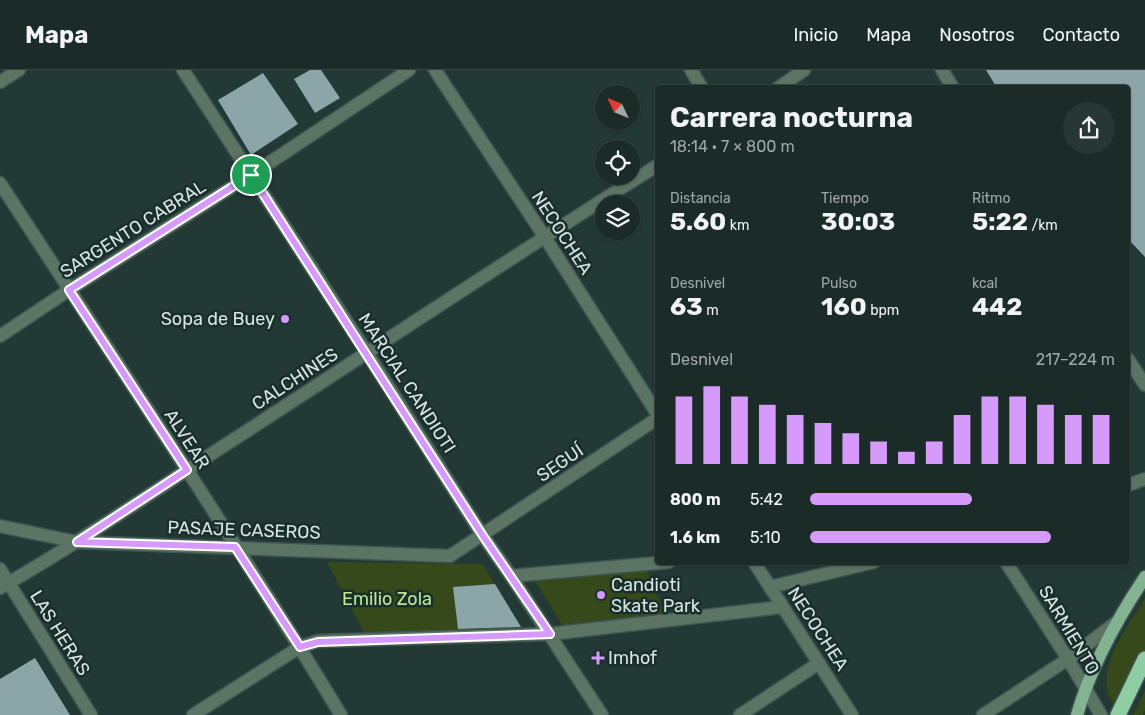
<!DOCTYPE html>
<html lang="es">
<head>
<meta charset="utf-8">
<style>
	body { margin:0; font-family:Rubik,sans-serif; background:#273734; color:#f1f3f6; height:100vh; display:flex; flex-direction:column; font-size:19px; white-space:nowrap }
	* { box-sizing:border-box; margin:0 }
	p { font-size:16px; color:#9fa7a8 }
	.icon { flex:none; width:28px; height:28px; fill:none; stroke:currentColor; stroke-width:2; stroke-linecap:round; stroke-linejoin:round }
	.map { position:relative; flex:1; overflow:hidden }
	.drawer { position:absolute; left:655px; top:15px; width:475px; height:480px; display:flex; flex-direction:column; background:#1a2b28; border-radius:5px; box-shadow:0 1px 4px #0004,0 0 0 1px #384745 }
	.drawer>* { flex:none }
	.needle { width:32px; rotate:313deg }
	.tools { position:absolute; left:595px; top:15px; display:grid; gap:10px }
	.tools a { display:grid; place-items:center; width:45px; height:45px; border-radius:50%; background:#1a2b28; box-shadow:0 1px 4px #0004,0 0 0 1px #384745; font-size:25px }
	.pin { position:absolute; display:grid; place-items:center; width:42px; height:42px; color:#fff; margin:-21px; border:2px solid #fff; border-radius:50%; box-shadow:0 1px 5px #0007 }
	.round { display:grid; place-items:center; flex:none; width:52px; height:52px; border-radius:26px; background:#273734 }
	.headline { display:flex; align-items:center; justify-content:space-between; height:85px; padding:0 15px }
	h1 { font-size:28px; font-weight:700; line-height:38px }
	.figures { display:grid; grid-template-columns:repeat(3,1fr); gap:8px; height:85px; padding:5px 15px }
	.figures div { display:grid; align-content:center }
	.figures b { font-size:25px; font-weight:700 }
	.figures small { font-size:14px; font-weight:400 }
	.figures p { font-size:14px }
	.chart { height:140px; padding:10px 15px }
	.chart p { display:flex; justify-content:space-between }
	.chart svg { width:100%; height:90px; margin-top:5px; stroke:#d69bfa; stroke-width:6 }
	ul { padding:0 15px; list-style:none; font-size:16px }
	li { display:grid; grid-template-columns:80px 60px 1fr; align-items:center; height:38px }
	li i { height:12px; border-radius:6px; background:#d69bfa }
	header { display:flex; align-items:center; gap:30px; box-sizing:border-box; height:70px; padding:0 25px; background:#1a2b28; border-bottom:1px solid #384745 }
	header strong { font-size:24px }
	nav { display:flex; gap:28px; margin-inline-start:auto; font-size:18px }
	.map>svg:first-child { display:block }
	.green { fill:#35491a }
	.building { fill:#8ca5a9 }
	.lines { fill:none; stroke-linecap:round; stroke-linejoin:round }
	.minor-casing { stroke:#405551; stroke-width:15 }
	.major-casing { stroke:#405551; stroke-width:15 }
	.highway-casing { stroke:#405551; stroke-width:18 }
	.minor { stroke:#5c7464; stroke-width:12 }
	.major { stroke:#82b492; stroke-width:12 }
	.highway { stroke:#90cda4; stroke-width:15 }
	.route-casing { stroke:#fff; stroke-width:10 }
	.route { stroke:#d69bfa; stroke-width:6 }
	.poi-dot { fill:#d69bfa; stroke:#192f2b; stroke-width:2 }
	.labels { text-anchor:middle; stroke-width:5; stroke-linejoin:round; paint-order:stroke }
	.street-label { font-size:18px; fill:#d8e5e2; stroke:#192f2b }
	.poi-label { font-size:18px; fill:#d8e5e2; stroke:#192f2b; text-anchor:start }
	.park-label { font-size:18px; fill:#c0e693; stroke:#192f2b }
</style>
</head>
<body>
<header>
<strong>Mapa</strong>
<nav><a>Inicio</a><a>Mapa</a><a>Nosotros</a><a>Contacto</a></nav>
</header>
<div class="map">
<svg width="1145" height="645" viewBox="0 0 1145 645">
	<rect width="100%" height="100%" fill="#233935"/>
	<g class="green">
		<polygon points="327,492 483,494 523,561 365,564"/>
		<polygon points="646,497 665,546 564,558 531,505"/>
		<path d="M1145 528V580L1116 637C1113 633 1109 628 1108 623 1100 589 1129 556 1145 528Z"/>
		<polygon points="1145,621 1145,640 1143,645 1133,645"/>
	</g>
	<g class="building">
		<polygon points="310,0 321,0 340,28 315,43 294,9"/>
		<polygon points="986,0 1145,0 1145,187 1128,169 1128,18 997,18"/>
		<polygon points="263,3 298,54 251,85 218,30"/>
		<polygon points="495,514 521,557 458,559 453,517"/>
		<polygon points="35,588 70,645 0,645 0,609"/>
	</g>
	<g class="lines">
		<defs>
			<g id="minor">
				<polyline points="183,0 367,283 483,466 511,506 602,645"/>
				<polyline points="435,0 544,166 658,345"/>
				<polyline points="691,0 702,18"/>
				<polyline points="942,0 953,18"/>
				<polyline points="0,12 19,0"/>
				<polyline points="778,18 804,0"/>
				<path d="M0 113C115 290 232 465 341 645"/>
				<polyline points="0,266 69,220 251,105 409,0"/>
				<polyline points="1128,289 1145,315"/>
				<polyline points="1128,415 1145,409"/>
				<polyline points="0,456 77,472 450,486 658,348"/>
				<polyline points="754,492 852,645"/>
				<polyline points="1006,492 1068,589 1101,645"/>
				<polyline points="0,499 91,645"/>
				<polyline points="511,506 669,492"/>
				<polyline points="770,517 874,492"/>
				<path d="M0 518C76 474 149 425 222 377 368 283 511 187 658 95"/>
				<polyline points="193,645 300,577 318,571 550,564 782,537"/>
				<polyline points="740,645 819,593"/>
				<polyline points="983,645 1068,589 1118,551"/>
			</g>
			<path id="major" d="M1077 645C1091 596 1117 549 1145 507"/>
			<polyline id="highway" points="1118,645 1145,589"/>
		</defs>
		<use href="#minor" class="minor-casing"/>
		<use href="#major" class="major-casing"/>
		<use href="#highway" class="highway-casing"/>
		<use href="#minor" class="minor"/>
		<use href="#major" class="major"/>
		<use href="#highway" class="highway"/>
	</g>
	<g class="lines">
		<defs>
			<polygon id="route" points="251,105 483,466 550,564 318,572 300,577 235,477 77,472 187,400 69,220"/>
		</defs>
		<use href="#route" class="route-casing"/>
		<use href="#route" class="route"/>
	</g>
	<g class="poi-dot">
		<circle cx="285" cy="249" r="5"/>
		<circle cx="601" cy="525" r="5"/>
		<path d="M595.5 580.5h5v5h5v5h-5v5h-5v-5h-5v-5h5z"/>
	</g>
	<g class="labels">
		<g class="street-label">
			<text transform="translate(133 159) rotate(-32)" y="6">SARGENTO CABRAL</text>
			<text transform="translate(562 163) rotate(57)" y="6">NECOCHEA</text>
			<text transform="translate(295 309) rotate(-33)" y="6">CALCHINES</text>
			<text transform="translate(407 313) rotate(57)" y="6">MARCIAL CANDIOTI</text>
			<text transform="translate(187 369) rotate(57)" y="6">ALVEAR</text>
			<text transform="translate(560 393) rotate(-34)" y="6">SEGUÍ</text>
			<text transform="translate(244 460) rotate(2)" y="6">PASAJE CASEROS</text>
			<text transform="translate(818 559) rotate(57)" y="6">NECOCHEA</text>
			<text transform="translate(1069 560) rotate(59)" y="6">SARMIENTO</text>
			<text transform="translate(60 563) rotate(58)" y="6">LAS HERAS</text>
		</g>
		<g class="poi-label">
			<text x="275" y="255" text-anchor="end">Sopa de Buey</text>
			<text x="611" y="521">Candioti<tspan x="611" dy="21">Skate Park</tspan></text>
			<text x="608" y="594">Imhof</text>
		</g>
		<g class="park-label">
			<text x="387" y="535">Emilio Zola</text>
		</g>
	</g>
</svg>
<div class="tools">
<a><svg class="needle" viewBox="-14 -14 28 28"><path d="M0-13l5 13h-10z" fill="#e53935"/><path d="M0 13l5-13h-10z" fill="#9fa7a8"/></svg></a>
<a><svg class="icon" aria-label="locate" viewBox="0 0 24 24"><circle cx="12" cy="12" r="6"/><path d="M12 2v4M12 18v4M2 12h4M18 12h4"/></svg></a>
<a><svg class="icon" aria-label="layers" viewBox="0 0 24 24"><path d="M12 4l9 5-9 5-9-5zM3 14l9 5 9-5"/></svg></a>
</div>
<div class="pin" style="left:251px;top:105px;background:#1e9e55"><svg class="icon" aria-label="arrive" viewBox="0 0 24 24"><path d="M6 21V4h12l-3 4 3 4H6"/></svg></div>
<section class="drawer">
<div class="headline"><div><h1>Carrera nocturna</h1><p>18:14 · 7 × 800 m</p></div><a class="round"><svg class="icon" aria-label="share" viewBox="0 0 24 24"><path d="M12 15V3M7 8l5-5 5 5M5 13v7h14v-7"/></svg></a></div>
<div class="figures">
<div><p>Distancia</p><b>5.60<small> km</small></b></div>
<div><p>Tiempo</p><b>30:03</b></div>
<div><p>Ritmo</p><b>5:22<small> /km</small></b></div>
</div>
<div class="figures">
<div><p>Desnivel</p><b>63<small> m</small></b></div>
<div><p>Pulso</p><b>160<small> bpm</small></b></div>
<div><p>kcal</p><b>442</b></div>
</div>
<div class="chart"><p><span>Desnivel</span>217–224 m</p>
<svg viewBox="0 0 160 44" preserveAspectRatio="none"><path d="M5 44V11M15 44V6M25 44V11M35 44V15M45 44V20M55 44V24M65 44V29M75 44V33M85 44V38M95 44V33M105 44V20M115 44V11M125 44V11M135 44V15M145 44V20M155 44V20"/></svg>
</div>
<ul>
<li><b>800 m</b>5:42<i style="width:53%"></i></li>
<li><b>1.6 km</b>5:10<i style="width:79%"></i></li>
</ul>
</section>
</div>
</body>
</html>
